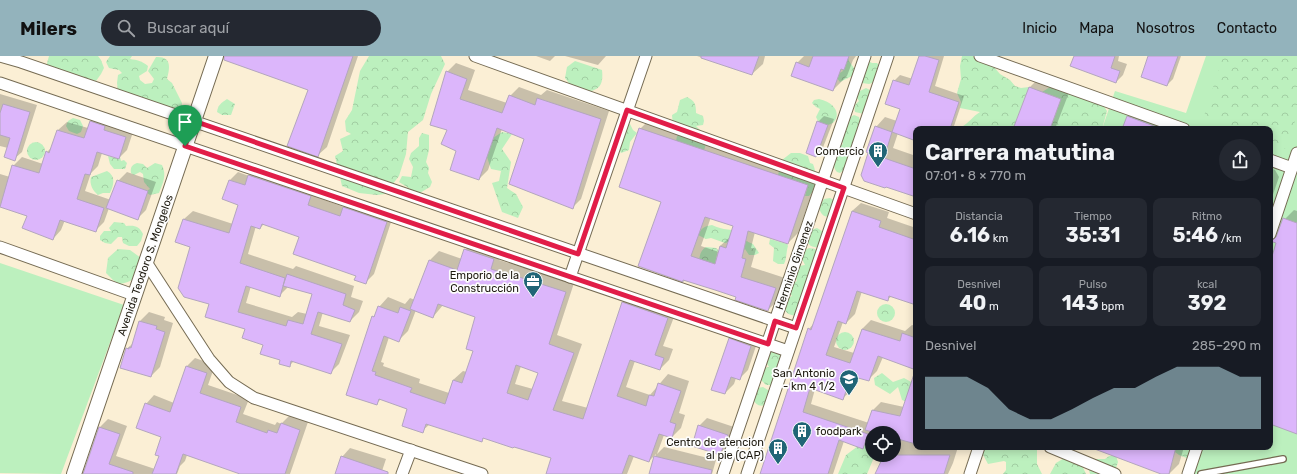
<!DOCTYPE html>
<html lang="es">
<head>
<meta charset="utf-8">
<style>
	body { margin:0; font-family:Rubik,sans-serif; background:#242831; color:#f1f3f6; height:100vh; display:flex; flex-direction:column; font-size:15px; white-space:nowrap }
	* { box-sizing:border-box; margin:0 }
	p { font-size:13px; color:#9ea1a6 }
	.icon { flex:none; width:22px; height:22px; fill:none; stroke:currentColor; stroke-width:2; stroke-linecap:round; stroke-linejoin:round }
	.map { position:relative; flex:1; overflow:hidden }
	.side { position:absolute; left:913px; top:70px; width:360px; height:324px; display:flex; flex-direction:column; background:#171b24; border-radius:8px; box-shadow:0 2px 10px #0003 }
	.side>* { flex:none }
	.tools { position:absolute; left:865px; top:370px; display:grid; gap:8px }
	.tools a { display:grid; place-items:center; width:36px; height:36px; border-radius:50%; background:#171b24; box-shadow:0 2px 10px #0003; font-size:20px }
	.pin { position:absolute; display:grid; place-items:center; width:34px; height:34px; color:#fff; margin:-41px -17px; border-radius:50% 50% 50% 0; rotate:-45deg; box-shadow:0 0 4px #0007 }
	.pin .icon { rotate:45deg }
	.round { display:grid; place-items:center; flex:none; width:42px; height:42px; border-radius:21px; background:#242831 }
	.head { display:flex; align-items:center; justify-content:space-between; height:68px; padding:0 12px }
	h1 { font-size:22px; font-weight:700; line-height:30px }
	.stats { display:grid; grid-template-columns:repeat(3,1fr); gap:6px; height:68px; padding:4px 12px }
	.stats div { display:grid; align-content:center; border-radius:8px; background:#242831; text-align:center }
	.stats b { font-size:20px; font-weight:700 }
	.stats small { font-size:11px; font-weight:400 }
	.stats p { font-size:11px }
	.chart { height:112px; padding:8px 12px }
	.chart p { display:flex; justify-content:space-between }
	.chart svg { width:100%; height:72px; margin-top:4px; fill:#93b3bc; opacity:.7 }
	header { display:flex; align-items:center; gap:24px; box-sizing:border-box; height:56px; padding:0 20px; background:#93b3bc; color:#111 }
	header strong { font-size:19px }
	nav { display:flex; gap:22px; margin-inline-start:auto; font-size:14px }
	.search { width:280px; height:36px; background:#242831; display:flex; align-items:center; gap:10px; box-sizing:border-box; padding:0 14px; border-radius:22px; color:#9ea1a6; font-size:15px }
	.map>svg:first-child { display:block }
	.green { fill:#bcf0be }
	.forest { fill:url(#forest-crowns) }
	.shadow { fill:#0003; fill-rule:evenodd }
	.building { fill:#dcb6fb; stroke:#b3a6be; fill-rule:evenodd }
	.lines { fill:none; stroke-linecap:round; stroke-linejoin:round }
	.service-casing { stroke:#756b53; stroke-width:8 }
	.minor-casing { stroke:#756b53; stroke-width:13 }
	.tertiary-casing { stroke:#756b53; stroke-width:16 }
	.service { stroke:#fff; stroke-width:5.5 }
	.minor { stroke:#fff; stroke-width:11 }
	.tertiary { stroke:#fff; stroke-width:14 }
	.route-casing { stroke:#fff; stroke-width:8 }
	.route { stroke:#e11d48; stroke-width:5 }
	.labels { text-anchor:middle; stroke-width:3.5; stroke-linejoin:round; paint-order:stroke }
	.poi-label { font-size:11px; fill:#1c180e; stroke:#fdfdfd; text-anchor:end }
	.street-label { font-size:11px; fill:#1c180e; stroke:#fdfdfd }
</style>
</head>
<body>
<header>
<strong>Milers</strong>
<div class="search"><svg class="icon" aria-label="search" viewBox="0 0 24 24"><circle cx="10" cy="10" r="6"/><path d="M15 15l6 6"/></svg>Buscar aquí</div>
<nav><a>Inicio</a><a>Mapa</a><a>Nosotros</a><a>Contacto</a></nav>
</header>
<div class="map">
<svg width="1297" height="418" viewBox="0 0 1297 418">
	<defs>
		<pattern id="forest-crowns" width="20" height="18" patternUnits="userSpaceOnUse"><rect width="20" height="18" fill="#bcf0be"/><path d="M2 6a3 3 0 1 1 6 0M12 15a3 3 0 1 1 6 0" fill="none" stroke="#a1cda2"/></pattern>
	</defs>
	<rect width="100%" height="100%" fill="#fbefd5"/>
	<g class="green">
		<polygon points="1206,0 1297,0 1297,418 1188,418 1195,391 1270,391 1270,73 1102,73 1115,35 1186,57"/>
		<polygon points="0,207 124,249 61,418 0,417"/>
	</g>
	<g class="forest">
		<polygon points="49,0 98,0 101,4 104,12 101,18 96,25 46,11"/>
		<path d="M110 0H132L130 3C137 4 142 5 148 10L147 15 139 20 140 24 145 28 152 27 154 23 148 15 156 1C172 0 170 12 167 23L172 27 182 47 181 55 176 57 143 48 142 41 118 35 117 27 118 19 122 17 119 14 109 12 106 6Z"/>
		<polygon points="369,0 441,0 445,8 431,38 423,64 408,76 406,98 399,120 385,138 377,139 359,137 342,130 335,100 343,95 340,83 351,78 346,75 345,65 352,54 360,15"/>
		<path d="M962 0H973L979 4 993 10 1000 18 1010 24 1015 30 1021 32 1029 31 1013 73H951C955 71 958 72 961 71 968 68 973 60 980 56L960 52 961 46 957 37 961 23 960 10Z"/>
		<polygon points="1223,0 1297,0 1297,60 1285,93 1270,87 1270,73 1236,73 1204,60"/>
		<polygon points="848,1 849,5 856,15 852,20 840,26 837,22 838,18 843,15 841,10"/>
		<path d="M575 5 602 14C604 32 597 35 580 37L572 31 565 22 567 11Z"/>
		<polygon points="868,5 872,7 877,7 881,12 878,23 874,24 872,27 869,28 862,27 861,23"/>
		<polygon points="1055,28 1103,49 1107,55 1102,73 1050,73 1061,43 1042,36"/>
		<path d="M866 32 870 34 872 38 864 58 855 56C854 51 855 48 859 45L857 42 858 36Z"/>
		<path d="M687 41C695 45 696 48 696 57L703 60 704 65 703 69 696 70 704 78 707 85 704 94 676 85 677 80 684 76 673 70 672 59 677 56 680 44Z"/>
		<path d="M227 43 235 48 231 59H222L217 56C218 49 221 47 227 43Z"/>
		<path d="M819 43C848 50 837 76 819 67L816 61 820 53 816 51 812 47 814 44Z"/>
		<path d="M854 59 859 61 861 68 845 113 840 117 837 116C830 108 838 99 839 90L843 88 840 80 849 62Z"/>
		<polygon points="73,62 80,64 83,70 81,76 77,78 69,75 66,70 68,65"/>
		<polygon points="627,68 630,68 633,74 637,77 630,86 629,94 621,97 619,93"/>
		<polygon points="502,76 512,78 502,93 511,106 507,132 516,138 523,151 518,162 502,156 492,127 499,125 501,115 491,113 487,101 493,82"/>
		<polygon points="422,77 429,79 429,94 426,106 429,112 428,117 432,126 430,131 418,138 399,126 402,120 411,121 413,111 409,103 411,97 419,90 419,82"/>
		<circle cx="36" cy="95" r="9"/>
		<path d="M791 97H800L808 100 810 107 813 108C817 117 817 133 809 140H805L808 129 778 119 782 104Z"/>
		<polygon points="108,100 119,103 120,101 121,105 124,104 127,107 125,113 114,113 110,108"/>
		<path d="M137 107 143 108 147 112 155 107 162 109C167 119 163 127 159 137L150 139 147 137 148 134 150 133 144 126 143 118 140 116 134 119 131 117C130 111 132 109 137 107Z"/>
		<path d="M107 115C116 120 114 129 110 137H103L98 139C93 135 89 128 91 121Z"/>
		<path d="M830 142 836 145 829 161C823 161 820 157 819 151L824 143Z"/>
		<path d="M114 166 124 167 126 170C135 169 139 170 143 178L141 185 137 190H129L123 187 122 181H118L111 188 105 187 100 184V180L104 175H111L109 172Z"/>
		<path d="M712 169C723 175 732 172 745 178L746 185 753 188 759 197 755 199H749L745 193 744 194 731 186 725 187 711 182 706 183 698 179C701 172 705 170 712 169Z"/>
		<path d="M817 172 822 175 824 178 819 191C813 192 809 190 807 185L811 174Z"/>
		<path d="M770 183 787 188 788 190C786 196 787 202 784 208H778L773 205 774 192 769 188Z"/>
		<path d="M706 191 716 192 718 194 715 208 712 207 710 212 699 204C700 198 701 194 706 191Z"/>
		<path d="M809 192 815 193 817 195 814 210 810 211 812 214 797 259C791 260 786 258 784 252L788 242 792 240 790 237 792 228 797 225 795 221 799 210 805 209 801 201 803 195Z"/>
		<path d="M118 193 130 194 141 202C138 219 138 225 119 228L113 224 106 217 108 202Z"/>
		<circle cx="886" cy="257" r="9"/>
		<circle cx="845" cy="285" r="9"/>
		<polygon points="773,294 782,297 779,313 775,313 777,316 772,329 766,329 760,323 764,312 769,311 766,306 768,297"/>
		<polygon points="882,317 893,326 904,322 913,327 914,349 902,344 898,331 890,338 875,329 874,322"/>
		<path d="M763 331 768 334 770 336 765 349C759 351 755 348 753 343L757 332Z"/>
		<polygon points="872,383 872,399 875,399 867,418 838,418 846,399 866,384"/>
		<polygon points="984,391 1035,391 1037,394 1037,408 1042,418 1003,418 1006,414 1006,406 1004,405 988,408 981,395"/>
		<polygon points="1175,391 1196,391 1192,404 1179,399 1175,396"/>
		<polygon points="1109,400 1116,400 1118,406 1116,412 1111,418 1090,418 1088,411 1094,403 1105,403"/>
		<polygon points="1066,401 1079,403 1086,418 1050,418 1056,407"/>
	</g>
	<g class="shadow">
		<polygon points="237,0 358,0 327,91 318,99 310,33"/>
		<polygon points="536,0 555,0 550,5"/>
		<polygon points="565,0 606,0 598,9"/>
		<polygon points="697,0 765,0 763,8 752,18"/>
		<polygon points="804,0 856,0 853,4 847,20 833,34 797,7"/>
		<polygon points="920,0 944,0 935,30 964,40 953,73 916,73 916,83 898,77 893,92 916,100 916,140 887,130 876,71 885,61 897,65 901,52 894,25 900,19 913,23"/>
		<polygon points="1075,0 1119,0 1118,5 1127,8 1123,19 1116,26"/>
		<polygon points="1149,0 1181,0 1173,23 1167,29"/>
		<polygon points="456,7 475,14 468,34 507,47 510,40 519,31 541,39 547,34 609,55 581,143 572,152 525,82 502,73 488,114 479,123 457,95 448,73 447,16"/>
		<polygon points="1039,22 1070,34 1055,73 1014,73 1030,31"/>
		<polygon points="0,38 37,49 22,96 14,103 8,92 0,90"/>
		<polygon points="99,57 134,73 127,94 119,102 102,97 98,110 91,117 85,135 111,144 118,125 127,116 156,126 146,154 137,163 109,152 104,166 95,175 65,164 61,174 53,183 28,159 0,150 0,118 10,121 13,110 22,101 43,108 47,96 53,90 58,74 67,66 88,72 90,66"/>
		<polygon points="1131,57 1172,73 1123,73 1128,60"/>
		<polygon points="824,60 834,63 822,94 816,100 818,66"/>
		<path d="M650 63 818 119 798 177 788 187 755 176 751 192 756 193 751 211 785 222 778 244 768 254 737 240 684 223 663 145 640 73ZM711 161 734 169 730 181 720 190 719 196 701 190Z"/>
		<path d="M258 111 319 132 316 141 344 151 352 143 394 157 374 218 365 227 357 219 300 180 264 168 260 172 256 170 248 198 293 213 296 210 354 230 351 241 363 245 359 256 350 265 323 256 319 270 350 279 339 308 331 316 294 305 289 310 246 272 210 248 191 190 177 186 184 163 193 155 233 168 239 148 230 124 238 116 249 120ZM251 230 279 240 288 231 313 238 307 258 298 256 292 261 246 247Z"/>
		<polygon points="1270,112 1275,114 1279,121 1270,147"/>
		<polygon points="861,147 889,156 887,162 916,172 916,248 892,240 887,244 862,235 855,258 846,267 843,266 834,291 854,297 862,273 871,264 905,275 912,269 916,270 916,313 883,301 877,315 868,324 856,320 852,334 843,342 815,333 811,348 869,367 872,355 881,346 904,351 916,330 916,391 958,391 953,407 948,418 877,418 885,399 894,399 894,377 881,377 874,375 874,377 872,377 872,383 863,391 844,385 833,418 761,418 809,273 814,267 852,155"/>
		<polygon points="1294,154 1297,155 1297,377 1270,367 1270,210 1285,163"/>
		<path d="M474 185 502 194 499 204 524 212 526 211 574 227 557 279 582 288 562 345 588 352 623 246 632 237 677 253 663 290 673 293 669 304 660 313 635 305 626 331 650 339 668 318 689 325 679 357 685 359 681 372 672 381 664 379 657 398 664 391 716 404 712 418H650L656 398 649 405 634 400 627 418H549L552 402 484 382 481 384 430 368 422 375 408 352 381 343 376 348 347 338 373 261 376 258 379 251 388 241 405 248 410 242 415 244 430 204 439 195 462 203 465 194ZM443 249 476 260 474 294 467 316 463 315 453 324 449 337 419 327 420 323 383 310 384 307 381 306 389 281 399 284 408 275 416 254 433 261ZM521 310 539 316 533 333 515 328Z"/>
		<polygon points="149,256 165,261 164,264 173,267 160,311 151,320 127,293 134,286 140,265"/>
		<polygon points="739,274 759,281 748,314 739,323 736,322 734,328 725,337 730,283"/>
		<polygon points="195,302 215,309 208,329 249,343 243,358 275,369 277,366 281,368 290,359 308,366 290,418 243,418 187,399 185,405 180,410 177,418 84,418 100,371 108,363 127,370 116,400 155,413 160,399 162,381 146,348 154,339 174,347 187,310"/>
		<polygon points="707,362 734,371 727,391 719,398 699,370"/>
		<polygon points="1105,391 1184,391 1179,408 1169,418 1164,418"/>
		<polygon points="350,392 386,403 381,418 336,418 342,401"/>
	</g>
	<g class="building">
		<polygon points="224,0 353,0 318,101 287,90 308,34 224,4"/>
		<polygon points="701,0 759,0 752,19 701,2"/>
		<polygon points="813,0 849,0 844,14 841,13 833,35 791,20 796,6 809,11"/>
		<polygon points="919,0 925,0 939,4 929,36 959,46 950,73 916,73 916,85 892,76 900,53 885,48 893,24 909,29"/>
		<polygon points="1074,0 1115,0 1111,12 1120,15 1116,27 1070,10"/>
		<polygon points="1148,0 1178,0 1167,30 1141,21"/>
		<polygon points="446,15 467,23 460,43 502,57 509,39 535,49 537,42 601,63 573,153 509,128 524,83 497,72 479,124 450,114 456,95 441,88 447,74 430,69"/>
		<polygon points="1029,31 1061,43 1050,73 1013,73"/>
		<polygon points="3,48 30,56 15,105 4,101 10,82 0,79 0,57"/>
		<polygon points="1127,60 1162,73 1122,73"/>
		<polygon points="90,65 105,70 104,74 126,81 119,103 97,96 90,119 85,118 77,143 104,152 96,176 60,164 53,184 22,172 27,160 0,151 12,109 39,117 46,95 49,97 57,74 84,82"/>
		<polygon points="817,65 828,69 816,101 806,97"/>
		<polygon points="875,70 892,76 884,102 916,113 916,141 886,131 885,132 864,125 861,119 868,97 866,96"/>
		<path d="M639 72 808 129 788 188 748 175 742 202 746 203 741 221 776 232 768 255 735 244 736 241 715 234 683 224V226L638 210 661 146 619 131ZM705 161 733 170 726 192 720 190 715 208 691 200Z"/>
		<path d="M248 119 311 140 308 149 340 160 343 151 387 166 366 228 354 224 356 220 293 198 299 181 262 168 260 173 251 170 240 207 285 222 283 230 287 218 346 238 343 249 355 254 350 266 318 256 311 278 342 288 331 318 291 305 290 311 279 308 280 304 260 298 263 289 242 282 245 273 205 261 209 248 184 241 178 232 190 191 175 186 183 163 229 177 238 149 222 143 229 124 245 129ZM246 230 280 241 283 230 312 238 303 268 288 264 286 270 238 256Z"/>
		<polygon points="117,124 148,135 138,164 106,152"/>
		<polygon points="852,155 881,165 879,171 916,184 916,249 889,240 888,245 857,235 846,268 838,265 826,299 850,307 862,273 900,285 902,277 916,282 916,314 878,300 869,325 851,320 843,344 810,332 803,356 868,378 863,393 839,384 828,418 760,418 808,272 811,274"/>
		<polygon points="1283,162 1297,167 1297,378 1270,368 1270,207 1276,187 1270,185 1274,183 1276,181"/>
		<path d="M464 193 494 203 491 213 515 221 516 220 566 236 549 288 574 297 553 354 583 363 622 246 668 262 655 299 664 302 660 314 630 304 617 340 646 350 649 339 654 340 658 327 681 335 670 366 676 368 672 382 659 378 649 406 629 399 622 418H546L551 402 514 391 513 392 483 382 482 386 426 368 423 377 402 370 407 353 379 343 377 349 346 339 372 260 374 261 378 250 398 257 400 251 411 255 399 286 384 280 372 315 376 316 375 319 412 332 410 336 445 348 453 324 462 327 473 295 466 293 475 261 438 248 433 262 410 253 429 204 457 214ZM516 309 538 317 528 344 507 337Z"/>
		<polygon points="139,265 157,270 156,273 165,276 151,321 120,312 126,292 129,293 129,291 131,292"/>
		<polygon points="729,282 751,290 740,324 731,321 725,338 711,334"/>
		<polygon points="186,310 207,317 200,337 241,351 236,366 267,377 268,374 277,377 281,367 300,374 285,418 240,418 183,398 176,418 152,418 159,400 155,399 161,381 136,372 145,347 170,356"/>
		<polygon points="914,318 916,318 916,388 894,382 894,377 877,377 865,374 872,354 900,360"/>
		<polygon points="698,369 728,379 720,399 692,390"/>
		<polygon points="99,371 120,378 109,408 133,416 133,418 83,418"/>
		<polygon points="1092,391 1176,391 1169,418 1161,418 1092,392"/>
		<polygon points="884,399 950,399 944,418 875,418"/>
		<polygon points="341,400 388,416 388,418 335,418"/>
		<polygon points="654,400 712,414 711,418 649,418"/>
	</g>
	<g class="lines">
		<defs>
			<polyline id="service" points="1201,418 1283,403"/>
			<g id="minor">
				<polyline points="0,0 21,6 796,272"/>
				<polyline points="475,0 916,158"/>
				<polyline points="980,0 1184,73"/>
				<polyline points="0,27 788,295"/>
				<polyline points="1270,104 1292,112"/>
				<polyline points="1270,178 1297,97"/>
				<polyline points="0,191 134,239"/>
				<polyline points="146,206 209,303 229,326 254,342 482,418"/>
				<polyline points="570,221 646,0"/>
				<polyline points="1050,391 1115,418"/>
				<polyline points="402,418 411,394"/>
				<polyline points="723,418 865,0"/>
				<polyline points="747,418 888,0"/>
				<polyline points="970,418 979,391"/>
				<polyline points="1188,418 1197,391"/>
			</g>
			<polyline id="tertiary" points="74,418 216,0"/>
		</defs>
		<use href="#service" class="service-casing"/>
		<use href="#minor" class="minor-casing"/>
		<use href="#tertiary" class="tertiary-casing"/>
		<use href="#service" class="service"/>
		<use href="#minor" class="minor"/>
		<use href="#tertiary" class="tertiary"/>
	</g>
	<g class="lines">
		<defs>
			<polygon id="route" points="627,54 844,132 796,272 775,265 768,288 185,90 194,65 578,198"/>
		</defs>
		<use href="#route" class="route-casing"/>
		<use href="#route" class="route"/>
	</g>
	<defs>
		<symbol id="building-pin" viewBox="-11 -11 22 30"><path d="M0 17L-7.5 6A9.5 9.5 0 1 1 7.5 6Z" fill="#206576" stroke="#fdfdfd"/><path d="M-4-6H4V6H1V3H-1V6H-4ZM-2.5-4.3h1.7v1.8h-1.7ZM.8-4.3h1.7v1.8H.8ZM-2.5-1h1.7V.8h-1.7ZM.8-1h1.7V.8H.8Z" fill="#fff"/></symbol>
		<symbol id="office-pin" viewBox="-11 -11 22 30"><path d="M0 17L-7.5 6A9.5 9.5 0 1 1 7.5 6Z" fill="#206576" stroke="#fdfdfd"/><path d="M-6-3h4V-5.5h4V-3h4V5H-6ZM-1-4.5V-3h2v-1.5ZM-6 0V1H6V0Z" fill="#fff"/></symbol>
		<symbol id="school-pin" viewBox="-11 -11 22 30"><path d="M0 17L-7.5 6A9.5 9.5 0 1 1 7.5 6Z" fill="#206576" stroke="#fdfdfd"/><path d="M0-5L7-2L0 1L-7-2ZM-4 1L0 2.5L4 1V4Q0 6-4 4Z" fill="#fff"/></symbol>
	</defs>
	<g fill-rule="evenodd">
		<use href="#building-pin" x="867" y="84" width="22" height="30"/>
		<use href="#office-pin" x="522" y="214" width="22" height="30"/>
		<use href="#school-pin" x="838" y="312" width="22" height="30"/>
		<use href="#building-pin" x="791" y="364" width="22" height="30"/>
		<use href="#building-pin" x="767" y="381" width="22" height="30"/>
	</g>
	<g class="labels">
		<g class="poi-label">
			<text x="864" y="99">Comercio</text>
			<text x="519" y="223">Emporio de la<tspan x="519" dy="13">Construcción</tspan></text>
			<text x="835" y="321">San Antonio<tspan x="835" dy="13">- km 4 1/2</tspan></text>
			<text x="816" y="379" text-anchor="start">foodpark</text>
			<text x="764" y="390">Centro de atencion<tspan x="764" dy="13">al pie (CAP)</tspan></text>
		</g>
		<g class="street-label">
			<text transform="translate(145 209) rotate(-71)" y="4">Avenida Teodoro S. Mongelos</text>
			<text transform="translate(794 209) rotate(-71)" y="4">Herminio Gimenez</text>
		</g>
	</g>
</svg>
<div class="tools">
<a><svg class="icon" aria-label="locate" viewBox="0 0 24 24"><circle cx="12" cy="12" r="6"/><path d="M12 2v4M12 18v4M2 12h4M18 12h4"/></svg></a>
</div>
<div class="pin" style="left:185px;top:90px;background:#1e9e55"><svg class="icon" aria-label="arrive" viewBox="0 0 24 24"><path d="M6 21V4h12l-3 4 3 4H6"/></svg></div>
<section class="side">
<div class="head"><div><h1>Carrera matutina</h1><p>07:01 · 8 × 770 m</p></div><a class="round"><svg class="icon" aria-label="share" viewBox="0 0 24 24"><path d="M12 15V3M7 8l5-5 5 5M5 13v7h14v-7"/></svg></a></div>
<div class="stats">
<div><p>Distancia</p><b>6.16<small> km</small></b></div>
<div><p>Tiempo</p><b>35:31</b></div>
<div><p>Ritmo</p><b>5:46<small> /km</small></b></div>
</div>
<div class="stats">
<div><p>Desnivel</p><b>40<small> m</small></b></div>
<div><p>Pulso</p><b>143<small> bpm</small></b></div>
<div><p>kcal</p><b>392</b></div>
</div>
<div class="chart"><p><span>Desnivel</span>285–290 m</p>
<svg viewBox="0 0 160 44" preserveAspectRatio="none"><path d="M0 44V12L10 12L20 12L30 19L40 32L50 38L60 38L70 32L80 25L90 19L100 19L110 12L120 6L130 6L140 6L150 12L160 12V44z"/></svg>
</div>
</section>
</div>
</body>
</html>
